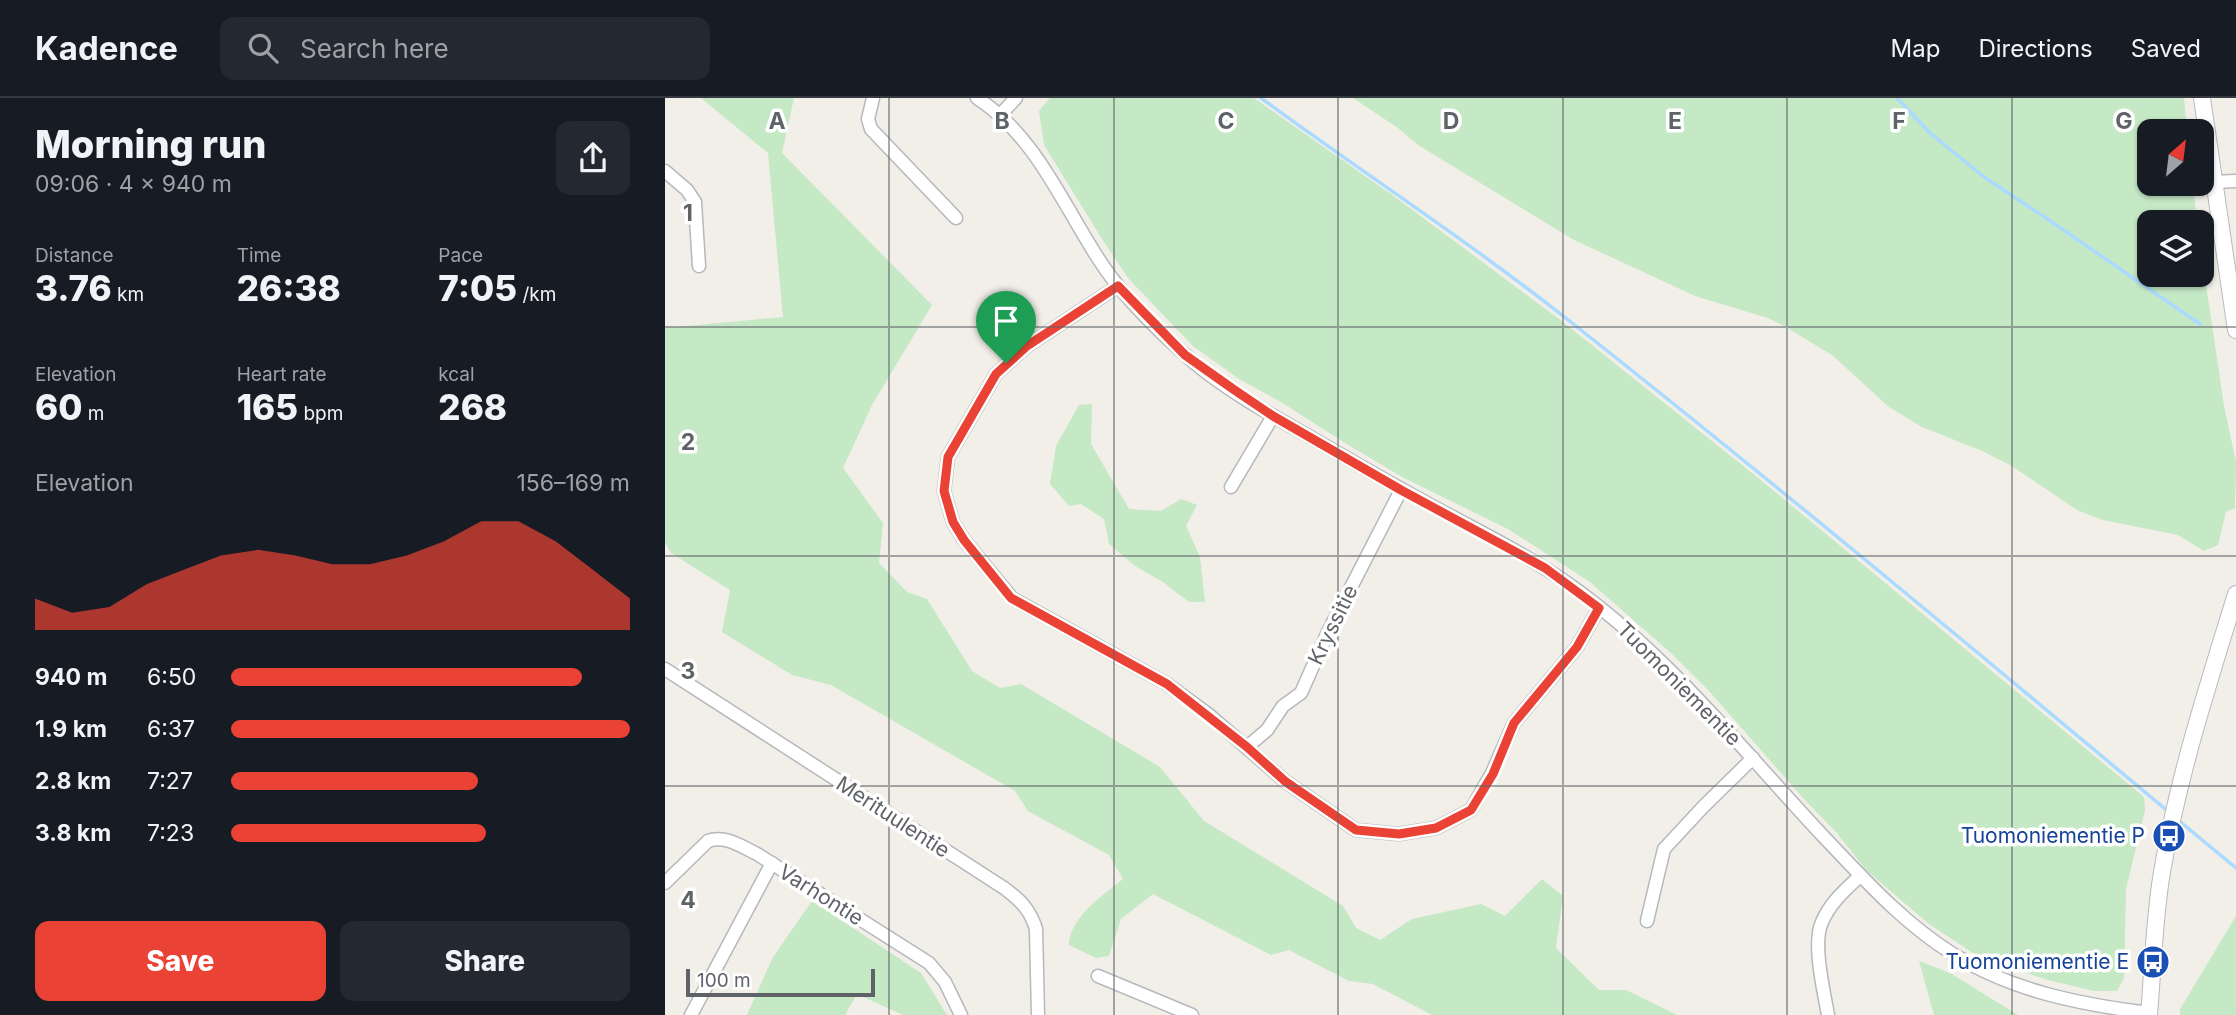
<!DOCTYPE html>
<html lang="en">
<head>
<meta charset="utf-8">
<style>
	body { margin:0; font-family:Inter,sans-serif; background:#242831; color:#f1f3f6; height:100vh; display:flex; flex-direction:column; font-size:26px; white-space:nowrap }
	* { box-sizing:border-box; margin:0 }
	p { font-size:23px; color:#9ea1a6 }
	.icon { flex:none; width:38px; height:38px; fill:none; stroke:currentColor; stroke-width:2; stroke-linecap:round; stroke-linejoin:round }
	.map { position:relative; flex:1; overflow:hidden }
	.drawer { display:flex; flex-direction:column; background:#171b24; width:665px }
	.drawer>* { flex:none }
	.needle { width:46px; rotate:28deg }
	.fabs { position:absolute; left:1472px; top:21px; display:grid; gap:14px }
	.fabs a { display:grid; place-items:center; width:77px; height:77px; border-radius:14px; background:#171b24; box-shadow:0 2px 5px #0004; font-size:35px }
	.scale { position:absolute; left:21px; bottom:18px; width:189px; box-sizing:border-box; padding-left:7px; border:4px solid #5f6368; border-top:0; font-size:19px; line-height:24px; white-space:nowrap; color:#5f6368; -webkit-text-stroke:5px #fff; paint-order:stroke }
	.pin { position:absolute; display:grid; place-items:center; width:60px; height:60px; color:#fff; margin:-72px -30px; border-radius:50% 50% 50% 0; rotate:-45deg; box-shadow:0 0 7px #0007 }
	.pin .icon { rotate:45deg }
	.round { display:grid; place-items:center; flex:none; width:74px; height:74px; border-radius:14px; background:#242831 }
	.headline { display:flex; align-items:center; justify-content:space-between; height:119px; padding:0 35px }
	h1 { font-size:38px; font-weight:800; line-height:52px }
	.metrics { display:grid; grid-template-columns:repeat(3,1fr); gap:10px; height:119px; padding:7px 35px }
	.metrics div { display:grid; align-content:center }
	.metrics b { font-size:35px; font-weight:800 }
	.metrics small { font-size:19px; font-weight:400 }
	.metrics p { font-size:19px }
	.chart { height:196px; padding:14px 35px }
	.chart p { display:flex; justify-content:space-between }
	.chart svg { width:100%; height:126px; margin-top:7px; fill:#ea4335; opacity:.7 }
	.button { display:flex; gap:14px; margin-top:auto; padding:14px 35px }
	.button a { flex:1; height:80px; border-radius:14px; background:#ea4335; color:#fff; font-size:28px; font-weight:800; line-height:80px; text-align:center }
	.button a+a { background:#242831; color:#f1f3f6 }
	ul { padding:0 35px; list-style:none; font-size:23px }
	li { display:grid; grid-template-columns:112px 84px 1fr; align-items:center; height:52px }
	li i { height:18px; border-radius:9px; background:#ea4335 }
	header { display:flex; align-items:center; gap:42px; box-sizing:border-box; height:98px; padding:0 35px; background:#171b24; border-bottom:2px solid #363941 }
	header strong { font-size:33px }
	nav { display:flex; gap:38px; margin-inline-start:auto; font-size:24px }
	.search { width:490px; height:63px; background:#242831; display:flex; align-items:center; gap:18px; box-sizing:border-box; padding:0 24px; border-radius:14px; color:#9ea1a6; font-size:26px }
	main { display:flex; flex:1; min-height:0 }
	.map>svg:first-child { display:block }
	.green { fill:#c5e8c5 }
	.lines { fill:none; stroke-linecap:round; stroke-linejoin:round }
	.stream { stroke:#aadaff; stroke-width:3.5 }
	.street-casing { stroke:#b5b8bc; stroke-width:15 }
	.secondary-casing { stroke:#b6babf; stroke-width:18 }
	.street { stroke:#fff; stroke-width:12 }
	.secondary { stroke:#fff; stroke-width:16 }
	.route-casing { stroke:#fff; stroke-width:14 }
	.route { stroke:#ea4335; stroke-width:9 }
	.grid { fill:none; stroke:#5f6368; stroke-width:2; stroke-opacity:0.55 }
	.labels { text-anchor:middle; stroke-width:7; stroke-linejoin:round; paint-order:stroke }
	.street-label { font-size:21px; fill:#5f6368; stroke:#fff }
	.transit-label { font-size:21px; fill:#164399; stroke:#fff; text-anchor:end }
	.grid-label { font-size:23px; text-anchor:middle; font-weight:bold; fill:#5f6368; stroke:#fff; stroke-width:7; stroke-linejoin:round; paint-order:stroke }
</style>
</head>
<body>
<header>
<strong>Kadence</strong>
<div class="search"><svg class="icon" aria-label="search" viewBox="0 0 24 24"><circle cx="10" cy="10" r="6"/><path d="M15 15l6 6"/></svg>Search here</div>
<nav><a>Map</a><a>Directions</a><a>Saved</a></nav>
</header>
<main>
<section class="drawer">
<div class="headline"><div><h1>Morning run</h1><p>09:06 · 4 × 940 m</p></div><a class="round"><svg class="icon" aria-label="share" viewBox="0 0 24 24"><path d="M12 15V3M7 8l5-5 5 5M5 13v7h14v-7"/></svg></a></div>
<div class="metrics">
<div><p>Distance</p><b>3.76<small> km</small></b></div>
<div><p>Time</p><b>26:38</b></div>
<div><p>Pace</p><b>7:05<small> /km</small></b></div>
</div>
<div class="metrics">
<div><p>Elevation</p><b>60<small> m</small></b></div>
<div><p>Heart rate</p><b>165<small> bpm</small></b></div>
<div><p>kcal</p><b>268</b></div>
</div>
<div class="chart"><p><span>Elevation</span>156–169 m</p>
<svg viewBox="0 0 160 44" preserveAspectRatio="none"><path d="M0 44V33L10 38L20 36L30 28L40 23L50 18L60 16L70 18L80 21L90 21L100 18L110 13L120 6L130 6L140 13L150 23L160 33V44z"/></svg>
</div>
<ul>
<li><b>940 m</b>6:50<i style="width:88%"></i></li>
<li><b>1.9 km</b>6:37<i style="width:100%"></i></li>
<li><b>2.8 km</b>7:27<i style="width:62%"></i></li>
<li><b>3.8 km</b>7:23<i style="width:64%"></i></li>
</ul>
<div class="button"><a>Save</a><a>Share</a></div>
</section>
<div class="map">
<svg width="1571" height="917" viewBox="0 0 1571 917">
	<rect width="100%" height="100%" fill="#f1efe8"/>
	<g class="green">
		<path d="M36 0H129L117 55 267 207 207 307 178 370 218 425 214 465 242 494 262 501 307 573 335 590 356 586 495 669 539 723 678 808 691 830 715 842 747 821 816 806 840 818 877 781 898 798 891 850 934 892H961L1012 917H767L708 886 684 883 624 852 606 857 488 796 456 821 444 858 431 860 404 847C405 819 438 797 458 781L444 757 363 713 350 693 166 587 127 577 57 534 65 492 6 455 0 444V230L118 219 103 55Z"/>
		<polygon points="385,0 589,0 730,99 898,224 1097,383 1479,699 1480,712 1461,791 1459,880 1452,893 1429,893 1383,882 1344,869 1308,855 1264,826 1201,772 1171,734 1137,699 1045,594 1007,556 925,484 843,431 737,379 677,343 616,304 574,281 528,248 463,180 437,141 379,47 374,13"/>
		<polygon points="688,0 1519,0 1522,33 1484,33 1484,86 1528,86 1532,124 1484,124 1484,177 1536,177 1537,159 1559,308 1571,364 1570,410 1561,414 1553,447 1539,453 1513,437 1438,422 1412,412 1347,368 1317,353 1257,329 1224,309 1167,257 1119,228 1103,220 1030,198 909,142 753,47 733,30"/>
		<polygon points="427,306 426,346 464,411 496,413 516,401 532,407 521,428 535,459 540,504 524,504 498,484 470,468 444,446 439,421 416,406 404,408 385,386 391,348 414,307"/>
		<polygon points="147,803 256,875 282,917 238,917 192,896 180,917 82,917 108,859"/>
		<polygon points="1571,818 1571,917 1515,917 1515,911"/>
		<polygon points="1254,863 1285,875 1353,917 1269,917"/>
	</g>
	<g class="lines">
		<g class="stream">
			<path d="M596 0C697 74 803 143 902 221 1106 382 1305 548 1505 715"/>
			<polyline points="1232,0 1265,35 1319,79 1381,120 1535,226"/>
			<polyline points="1513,722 1571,770"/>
		</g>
		<defs>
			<g id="street">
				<polyline points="208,0 203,21 206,31 291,120"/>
				<path d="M312 0C381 45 404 127 453 188 472 211 495 234 517 254 550 285 599 313 638 335 682 360 726 386 771 410 820 437 871 461 916 495 1009 564 1080 655 1158 738 1199 781 1238 825 1288 856 1346 893 1418 907 1485 915"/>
				<polyline points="335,17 351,0"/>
				<polyline points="0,73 22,92 30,104 34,168"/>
				<polyline points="1549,84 1571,83"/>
				<polyline points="453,188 362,248 331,276 283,359 279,393 288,424 299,442 347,500 502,586 543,616 621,684 691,732 734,736 771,730 806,712 827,675 849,625 912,549 934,510"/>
				<polyline points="566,389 608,318"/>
				<path d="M0 571 339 790C355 802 365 811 371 831L373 917"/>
				<polyline points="582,649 602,632 618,608 636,595 663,534 736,392"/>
				<path d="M0 785 43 743C60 737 76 748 92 756L264 865 280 884 296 917"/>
				<polyline points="982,823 999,751 1038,709 1088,660"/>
				<polyline points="433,878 527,917"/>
				<polyline points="26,917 107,765"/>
				<path d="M1163 917C1159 894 1147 845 1157 824 1165 805 1180 792 1195 778"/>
			</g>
			<g id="secondary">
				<polyline points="1537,0 1571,232"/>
				<path d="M1484 917C1488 869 1489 821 1497 774 1513 679 1543 587 1571 496"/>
			</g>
		</defs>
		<use href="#street" class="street-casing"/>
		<use href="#secondary" class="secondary-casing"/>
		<use href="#street" class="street"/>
		<use href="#secondary" class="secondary"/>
	</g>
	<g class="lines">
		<defs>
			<polygon id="route" points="453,188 520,257 568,291 608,318 736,392 880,470 934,510 912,549 849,625 828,676 806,712 771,730 734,736 691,732 621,684 582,649 502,586 346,500 299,442 288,424 279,393 283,359 331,276 362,248"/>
		</defs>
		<use href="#route" class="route-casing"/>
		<use href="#route" class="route"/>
	</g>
	<path class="grid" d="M224 0V917M449 0V917M673 0V917M898 0V917M1122 0V917M1347 0V917M0 229H1571M0 458H1571M0 688H1571"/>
	<defs>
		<symbol id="bus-disc" viewBox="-11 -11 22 22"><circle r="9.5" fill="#1a4fb4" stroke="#fff"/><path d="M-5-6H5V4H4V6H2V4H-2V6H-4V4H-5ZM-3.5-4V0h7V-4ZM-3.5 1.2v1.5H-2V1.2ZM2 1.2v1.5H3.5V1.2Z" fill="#fff"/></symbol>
	</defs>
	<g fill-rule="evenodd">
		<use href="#bus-disc" x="1485" y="719" width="38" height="38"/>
		<use href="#bus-disc" x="1469" y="845" width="38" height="38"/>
	</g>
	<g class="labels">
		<g class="street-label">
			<text transform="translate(668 527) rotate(-64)" y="7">Kryssitie</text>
			<text transform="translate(1014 586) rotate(45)" y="7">Tuomoniementie</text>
			<text transform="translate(228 719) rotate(33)" y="7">Merituulentie</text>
			<text transform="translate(156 797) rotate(32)" y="7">Varhontie</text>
		</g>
		<g class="transit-label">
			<text x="1480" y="745">Tuomoniementie P</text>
			<text x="1464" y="871">Tuomoniementie E</text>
		</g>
	</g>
	<g class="grid-label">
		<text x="112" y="31">A</text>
		<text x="337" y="31">B</text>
		<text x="561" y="31">C</text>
		<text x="786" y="31">D</text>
		<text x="1010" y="31">E</text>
		<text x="1234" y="31">F</text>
		<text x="1459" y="31">G</text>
		<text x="23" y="123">1</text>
		<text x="23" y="352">2</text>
		<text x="23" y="581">3</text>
		<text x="23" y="810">4</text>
	</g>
</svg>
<div class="fabs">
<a><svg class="needle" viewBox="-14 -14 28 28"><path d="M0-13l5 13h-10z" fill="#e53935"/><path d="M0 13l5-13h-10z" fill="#9ea1a6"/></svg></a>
<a><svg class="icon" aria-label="layers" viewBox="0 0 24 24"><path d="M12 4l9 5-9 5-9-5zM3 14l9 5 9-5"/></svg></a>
</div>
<div class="scale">100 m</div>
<div class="pin" style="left:341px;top:265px;background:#1e9e55"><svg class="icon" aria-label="arrive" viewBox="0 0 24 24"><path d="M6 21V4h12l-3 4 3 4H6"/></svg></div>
</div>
</main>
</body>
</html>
